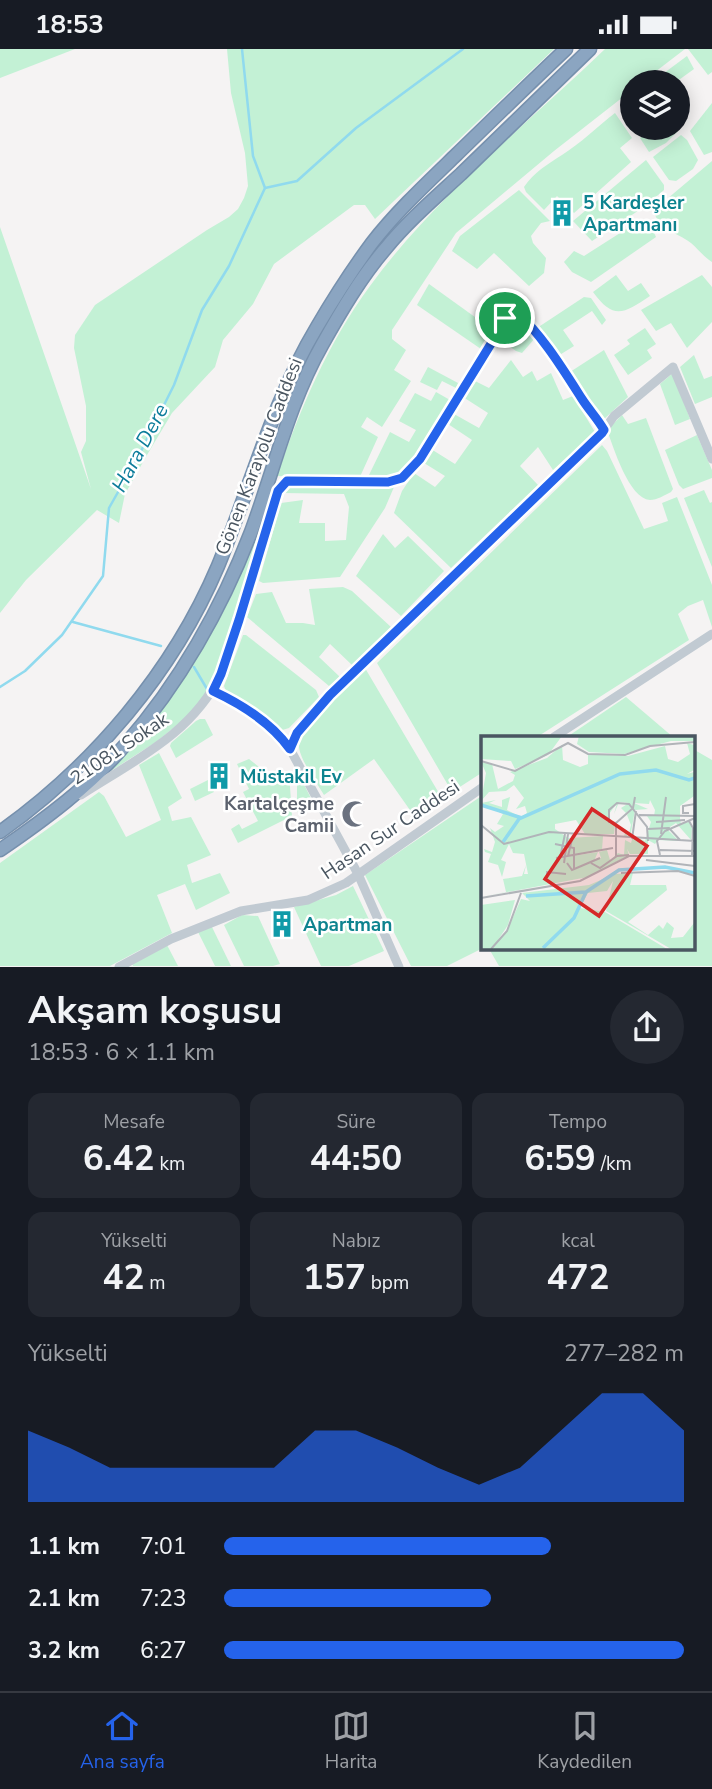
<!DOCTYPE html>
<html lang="tr">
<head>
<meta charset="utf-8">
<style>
	body { margin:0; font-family:"Nunito Sans",sans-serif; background:#242831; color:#f1f3f6; height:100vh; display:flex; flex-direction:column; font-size:26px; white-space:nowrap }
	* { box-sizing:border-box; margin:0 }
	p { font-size:23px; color:#9ea1a6 }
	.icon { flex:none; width:38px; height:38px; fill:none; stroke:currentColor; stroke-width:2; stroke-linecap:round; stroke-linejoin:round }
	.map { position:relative; height:918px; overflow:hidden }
	.panel { display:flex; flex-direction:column; background:#171b24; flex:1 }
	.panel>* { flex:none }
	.controls { position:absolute; left:620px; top:21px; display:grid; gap:14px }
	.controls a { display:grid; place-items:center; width:70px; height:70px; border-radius:50%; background:#171b24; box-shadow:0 4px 18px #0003; font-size:35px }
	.pin { position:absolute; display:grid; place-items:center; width:60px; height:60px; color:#fff; margin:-30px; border:4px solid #fff; border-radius:50%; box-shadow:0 2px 7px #0007 }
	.round { display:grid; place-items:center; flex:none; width:74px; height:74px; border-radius:37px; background:#242831 }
	.headline { display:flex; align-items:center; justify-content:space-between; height:119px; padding:0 28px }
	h1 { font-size:38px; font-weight:700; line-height:52px }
	.stats { display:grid; grid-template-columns:repeat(3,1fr); gap:10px; height:119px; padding:7px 28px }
	.stats div { display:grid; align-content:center; border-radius:14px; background:#242831; text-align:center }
	.stats b { font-size:35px; font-weight:700 }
	.stats small { font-size:19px; font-weight:400 }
	.stats p { font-size:19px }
	.chart { height:196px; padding:14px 28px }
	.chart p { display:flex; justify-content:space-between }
	.chart svg { width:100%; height:126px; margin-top:7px; fill:#2563eb; opacity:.7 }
	ul { padding:0 28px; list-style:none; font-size:23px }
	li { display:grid; grid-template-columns:112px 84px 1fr; align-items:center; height:52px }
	li i { height:18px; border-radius:9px; background:#2563eb }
	.status { display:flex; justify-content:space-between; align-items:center; height:49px; padding:0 35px; background:#171b24; direction:ltr }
	.status svg { height:19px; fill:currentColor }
	.tabs { display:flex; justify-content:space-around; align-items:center; height:98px; border-top:2px solid #363941; background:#171b24; font-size:19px; color:#9ea1a6 }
	.tabs a { display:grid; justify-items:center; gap:4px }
	.tabs .on { color:#2563eb }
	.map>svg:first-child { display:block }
	.green { fill:#c3f1d5 }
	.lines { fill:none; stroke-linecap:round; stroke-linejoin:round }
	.stream { stroke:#90daee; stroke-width:2.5 }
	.highway-casing { stroke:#7690ad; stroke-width:15 }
	.minor { stroke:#c1cad2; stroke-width:9 }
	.highway { stroke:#8ba5c1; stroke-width:12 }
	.route-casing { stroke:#fff; stroke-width:14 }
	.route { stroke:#2563eb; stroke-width:9 }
	.labels { text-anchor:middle; stroke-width:5; stroke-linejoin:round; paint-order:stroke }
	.culture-label { font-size:19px; font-weight:bold; fill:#0d838f; stroke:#fff; text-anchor:start }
	.street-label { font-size:19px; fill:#4a5661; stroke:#fff }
	.worship-label { font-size:19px; font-weight:bold; fill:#5b616d; stroke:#fff; text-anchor:end }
	.water-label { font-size:21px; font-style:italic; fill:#0c7c9b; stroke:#fff }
	.inset-river { fill:none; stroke:#90daee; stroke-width:3.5 }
	.inset-road { fill:none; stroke:#b1b4b9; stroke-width:2 }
	.view { fill:#d62828; fill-opacity:0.15; stroke:#d62828; stroke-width:3.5 }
	.inset-edge { fill:none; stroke:#4a5661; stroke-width:3.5 }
</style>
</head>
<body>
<div class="status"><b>18:53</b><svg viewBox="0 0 49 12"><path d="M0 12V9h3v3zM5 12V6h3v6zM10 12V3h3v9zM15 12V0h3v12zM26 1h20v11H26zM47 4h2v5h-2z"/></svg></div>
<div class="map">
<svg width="712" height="918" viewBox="0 0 712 918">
	<rect width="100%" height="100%" fill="#f5f3f3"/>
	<g class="green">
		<polygon points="0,0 75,0 0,29"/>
		<polygon points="227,0 554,0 375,170 365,156 354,156 274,215 253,255 223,291 215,318 172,364 147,406 125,445 119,474 97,461 26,531 0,564 0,178 91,440 81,403 86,392 86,357 74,299 75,286 95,256 207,181 229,168 238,160 244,149 248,137 245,104 231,44"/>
		<path d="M605 0H685L642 33H632V41L554 102 456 184 392 281V290L406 301 394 321 411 332 382 378 367 368 361 378 378 388 359 430 277 427C300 360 328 294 370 237 434 149 526 76 605 0Z"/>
		<polygon points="688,0 712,0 712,23 708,26"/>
		<polygon points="687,7 694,20 676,33 652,33"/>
		<polygon points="712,54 712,103 704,106 690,82"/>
		<path d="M615 64 632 89 620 99 631 113 574 164 557 147 544 161 526 143 524 138C534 123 548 115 562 106 581 94 597 78 615 64Z"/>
		<polygon points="655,79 676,79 678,82 666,94 649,103 640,89"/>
		<polygon points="681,86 687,91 698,111 693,120 676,132 669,131 653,108"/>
		<polygon points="646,111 664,136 664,141 644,158 592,192 573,172"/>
		<path d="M712 112V213C704 208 698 200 691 194 677 183 657 181 654 161Z"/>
		<polygon points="519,141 550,172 541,174 531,187 533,194 546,209 544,224 529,237 494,204 477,220 452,202 460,187"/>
		<polygon points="642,170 650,175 656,188 591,233 572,223 564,213 574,202 584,207"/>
		<path d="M616 226 628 242 641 234 650 247C624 264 614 272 593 243Z"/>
		<polygon points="702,226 712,238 712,273 687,299 671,274 656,282 641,261"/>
		<polygon points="429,235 493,281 481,300 417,256"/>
		<polygon points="584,248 591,249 606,271 602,276 592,262 563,281 574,297 558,307 537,279"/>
		<polygon points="517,267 536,288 522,304 516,302 499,290 512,269"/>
		<polygon points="645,279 656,295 647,301 652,309 628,326 614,306 630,295 627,291"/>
		<polygon points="604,301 628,348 603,371 587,352 570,323"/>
		<polygon points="694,306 704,330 712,327 712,348 695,355 680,318"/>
		<polygon points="511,311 523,328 532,322 537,332 551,324 563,351 573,347 595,383 553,421 538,398 520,417 538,436 451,519 394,464 402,442 414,424 435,438 445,427 424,414 431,400 455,415 472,391 448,375 454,365 479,379 488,364 463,348 473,331 489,339"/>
		<polygon points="428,318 458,334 456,339 442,332 437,341 420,333"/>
		<polygon points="673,324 690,370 675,376 660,335"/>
		<path d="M436 343 450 351 411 416C399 429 388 430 371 431L368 428 390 383 409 393 416 381 399 372 415 344 431 352Z"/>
		<path d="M622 366 628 375 646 369 673 440 671 443C665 446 657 451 650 451 629 450 613 397 607 381Z"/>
		<polygon points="697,386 712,421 712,429 683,440 679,436 665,401"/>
		<polygon points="602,396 607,402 644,480 668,472 662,454 677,448 712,536 712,578 703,551 688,557 678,565 689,591 537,688 483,688 483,723 452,743 377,614"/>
		<polygon points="303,435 338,438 390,436 394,438 385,459 340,528 263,534 259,532 281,454 303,451 299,474 325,474 325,492 346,491 349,458 344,445 283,444 288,437"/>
		<polygon points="704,441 710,454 712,453 712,518 684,449"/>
		<path d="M261 474H265L211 638 192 664 156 693 100 729C129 697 160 666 183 629 215 580 237 527 261 474Z"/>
		<polygon points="383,485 395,499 408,487 444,522 401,567 356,527"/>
		<polygon points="343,538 352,542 391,578 352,616 330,595 319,608 340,628 329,637 247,568 256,545 272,543 286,574 303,574 315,576 309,540"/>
		<polygon points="243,586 246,586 316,641 319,648 289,679 279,682 227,645 224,637"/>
		<path d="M365 619 443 751 417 771 374 710 324 746C317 734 299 709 299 697 298 677 350 634 365 619Z"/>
		<polygon points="626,648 673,688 567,688"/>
		<polygon points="200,670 205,670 213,686 176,709 170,697 171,694 196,672"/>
		<polygon points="693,700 712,711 712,917 499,917 488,898 693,898"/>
		<polygon points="159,704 182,749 168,758 172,772 191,768 211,806 187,816 192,834 220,824 230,844 196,861 185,835 157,846 172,884 110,917 0,917 0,814 99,743 104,747 126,788 161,771 139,716"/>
		<polygon points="249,710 273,729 289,723 292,767 238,794 231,780 239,775 242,780 258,772 243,743 249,740 237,715"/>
		<polygon points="299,726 314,755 297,763 297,729"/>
		<polygon points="208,731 214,743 195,752 190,740"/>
		<polygon points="483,746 483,898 485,898 447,917 411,917 365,826"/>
		<polygon points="353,837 384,902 349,917 321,917 294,858 336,846"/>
		<polygon points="242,866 258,867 280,915 273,917 244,917 224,876"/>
		<polygon points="211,876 231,917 215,917 198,883"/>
		<polygon points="167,896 178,917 133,917 132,915"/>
	</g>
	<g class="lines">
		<g class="stream">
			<polyline points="265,139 297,132 356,79 463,0"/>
			<polyline points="73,573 161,597"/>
			<polyline points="194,618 207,640"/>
			<polyline points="0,638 25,622 62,586 103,527 109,459 139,406 174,336 202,261 229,217 265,139 253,107 242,0"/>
		</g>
		<defs>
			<g id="highway">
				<path d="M0 783C93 717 173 623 218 517 251 437 272 353 317 278 334 249 352 221 372 194 396 163 427 134 456 106 492 71 529 35 566 0"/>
				<path d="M0 801C44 771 90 737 125 696 179 635 222 559 251 483 274 421 289 354 322 296 341 262 361 228 386 199 408 172 435 149 461 125 504 83 547 42 590 0"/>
			</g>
		</defs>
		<use href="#highway" class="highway-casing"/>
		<g class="minor">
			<path d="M213 642C241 654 272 675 290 700L358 825 399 918"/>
			<polyline points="554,688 712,585"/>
			<polyline points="290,700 297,683 330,646 559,425 599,388 614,367 673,318 712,410"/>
			<path d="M81 746C135 711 192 685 221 625L278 442 283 434 388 433 402 430 420 410 513 259 533 278 558 311 604 381"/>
			<polyline points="119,918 171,890 241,862 308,851 346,834 483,738"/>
		</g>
		<use href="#highway" class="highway"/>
	</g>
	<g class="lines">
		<defs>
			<path id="route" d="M513 259C542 286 561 317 582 350 589 361 598 370 604 381L602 384 330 646 297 684 290 700C272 675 241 655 213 642L221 625 239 571 278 442 287 432 388 433 402 429 420 410Z"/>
		</defs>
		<use href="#route" class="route-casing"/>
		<use href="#route" class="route"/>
	</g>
	<defs>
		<symbol id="building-bare" viewBox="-9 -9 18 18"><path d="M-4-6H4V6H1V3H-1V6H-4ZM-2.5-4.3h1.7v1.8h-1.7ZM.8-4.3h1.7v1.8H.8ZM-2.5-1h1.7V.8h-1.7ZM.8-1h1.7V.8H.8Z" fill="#0f9aa8" stroke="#fff" stroke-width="2.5" paint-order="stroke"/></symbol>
		<symbol id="mosque-bare" viewBox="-9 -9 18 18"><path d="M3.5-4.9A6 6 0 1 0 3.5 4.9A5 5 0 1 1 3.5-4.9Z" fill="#6b7280" stroke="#fff" stroke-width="2.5" paint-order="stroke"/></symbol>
	</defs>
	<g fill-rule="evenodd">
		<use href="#building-bare" x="543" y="145" width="38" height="38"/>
		<use href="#building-bare" x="200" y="708" width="38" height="38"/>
		<use href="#mosque-bare" x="336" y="746" width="38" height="38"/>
		<use href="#building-bare" x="263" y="856" width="38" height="38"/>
	</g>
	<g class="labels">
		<g class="culture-label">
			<text x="583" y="160">5 Kardeşler<tspan x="583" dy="22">Apartmanı</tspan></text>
			<text x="240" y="734">Müstakil Ev</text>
			<text x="303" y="882">Apartman</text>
		</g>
		<g class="street-label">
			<text transform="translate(258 407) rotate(-69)" y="7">Gönen Karayolu Caddesi</text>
			<text transform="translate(119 699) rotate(-34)" y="7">21081 Sokak</text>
			<text transform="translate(390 780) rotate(-34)" y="7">Hasan Sur Caddesi</text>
		</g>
		<g class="worship-label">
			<text x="334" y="761">Kartalçeşme<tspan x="334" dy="22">Camii</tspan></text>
		</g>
		<g class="water-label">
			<text transform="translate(140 399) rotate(-62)" y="7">Hara Dere</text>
		</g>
	</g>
	<g transform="translate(481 687)">
		<rect width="214" height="214" fill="#f5f3f3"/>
		<path d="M0 0H81L67 19 34 33 30 25 0 23ZM98 0H213V5H190L143 18 108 16 96 8ZM206 7 213 9V34L206 38 213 36V43L206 45 213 44V60L199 70V83L200 88 208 86 211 92 210 104 195 87 186 93 198 105 177 104 174 108 167 104V118H149L146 113 148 119 107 141 0 161 25 156 22 143 41 140 45 129 43 138H47L43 118 32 117 28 108 20 124 25 126 21 141 17 129 7 126 10 118 4 116 3 113 11 116 14 106 9 92 14 96 23 90 16 88 22 78 0 67 15 64 8 67 21 71V64L29 61 26 74 40 81 46 77 44 70 35 73 43 62 33 49 25 55 8 56 0 65 5 37 0 26 11 28 17 53 32 45 34 39 29 36 66 22 81 9 82 24 99 31 107 28V18L147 20 184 10 187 23 197 26 209 18ZM169 64 174 74 173 80H166L170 86 164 105 152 100 150 107 144 104 143 119 137 117 124 129 129 124 126 114 118 116 120 122 113 125 117 116 91 120 121 114 122 100 87 102 74 93V88L95 84 104 98H133L134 88 127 86 128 78 136 67 133 78 138 66 148 67 140 72 145 77 153 70 146 79 150 89 147 101 144 96 143 101 149 102 154 74 167 73 153 67 168 68ZM152 137 149 149H185L186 154 147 186 167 199 178 189 182 193 186 186 193 192 190 202 202 201 213 187V213H190L125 175 132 145 126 155 107 157 99 172 124 176 186 213H0V169L34 164 27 189 13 210 26 195 40 163 49 165 41 157 108 149 134 138Z" fill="#c3f1d5" fill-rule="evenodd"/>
		<path class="inset-river" d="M0 69 41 82M22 106 38 83 139 38 175 34 208 44 214 42M45 160 105 156M62 212 93 182 105 156 138 134 184 131 214 137"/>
		<path class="inset-road" d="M0 25 34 35 87 7 107 18 144 19 169 10 214 6M208 77H202V70L214 68M158 79 214 80M208 85 212 92 211 120M175 86 204 84M135 87 128 86V74L136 67 148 68 166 91 167 105M0 89 23 108 68 96 214 105M166 93 188 92 199 104M180 98 185 61M151 103 155 75M74 108 93 112V134M179 114 214 115M179 119 176 105 184 95 214 82M87 120 92 99M135 120V87L152 72 154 61M75 122 132 112M79 122 84 98M165 124 214 130M83 127 87 98M86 127 91 134 119 122M110 127 119 132 136 120 148 119M140 137 197 135 214 140M66 142V136L85 138M0 162 99 145 148 120H214M10 213 26 195 40 157"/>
		<path class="view" d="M111 73 166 110 118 180 64 143Z"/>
		<rect width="214" height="214" class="inset-edge"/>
	</g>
</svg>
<div class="controls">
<a><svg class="icon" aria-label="layers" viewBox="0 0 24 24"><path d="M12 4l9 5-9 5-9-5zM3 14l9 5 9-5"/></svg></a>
</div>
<div class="pin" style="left:505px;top:269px;background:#1e9e55"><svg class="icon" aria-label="arrive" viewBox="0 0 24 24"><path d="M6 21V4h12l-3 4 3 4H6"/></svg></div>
</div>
<section class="panel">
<div class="headline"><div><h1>Akşam koşusu</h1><p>18:53 · 6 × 1.1 km</p></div><a class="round"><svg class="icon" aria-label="share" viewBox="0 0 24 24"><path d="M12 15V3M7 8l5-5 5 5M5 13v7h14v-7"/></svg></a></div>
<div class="stats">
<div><p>Mesafe</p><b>6.42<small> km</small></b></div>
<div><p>Süre</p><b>44:50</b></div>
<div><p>Tempo</p><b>6:59<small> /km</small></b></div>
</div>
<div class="stats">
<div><p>Yükselti</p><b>42<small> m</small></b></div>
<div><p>Nabız</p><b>157<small> bpm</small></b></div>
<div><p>kcal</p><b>472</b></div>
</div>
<div class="chart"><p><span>Yükselti</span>277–282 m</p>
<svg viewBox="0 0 160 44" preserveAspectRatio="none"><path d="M0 44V19L10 25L20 32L30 32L40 32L50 32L60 32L70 19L80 19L90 25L100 32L110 38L120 32L130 19L140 6L150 6L160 19V44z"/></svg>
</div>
<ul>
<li><b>1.1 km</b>7:01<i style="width:71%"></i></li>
<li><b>2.1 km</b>7:23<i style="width:58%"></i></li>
<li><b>3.2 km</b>6:27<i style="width:100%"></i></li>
</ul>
</section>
<nav class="tabs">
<a class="on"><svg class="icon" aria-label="home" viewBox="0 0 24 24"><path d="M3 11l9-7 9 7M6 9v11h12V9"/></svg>Ana sayfa</a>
<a><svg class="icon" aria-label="map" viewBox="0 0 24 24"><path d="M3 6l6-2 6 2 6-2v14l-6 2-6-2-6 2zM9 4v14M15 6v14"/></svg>Harita</a>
<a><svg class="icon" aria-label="saved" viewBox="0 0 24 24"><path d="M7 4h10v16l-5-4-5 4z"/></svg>Kaydedilen</a>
</nav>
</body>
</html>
